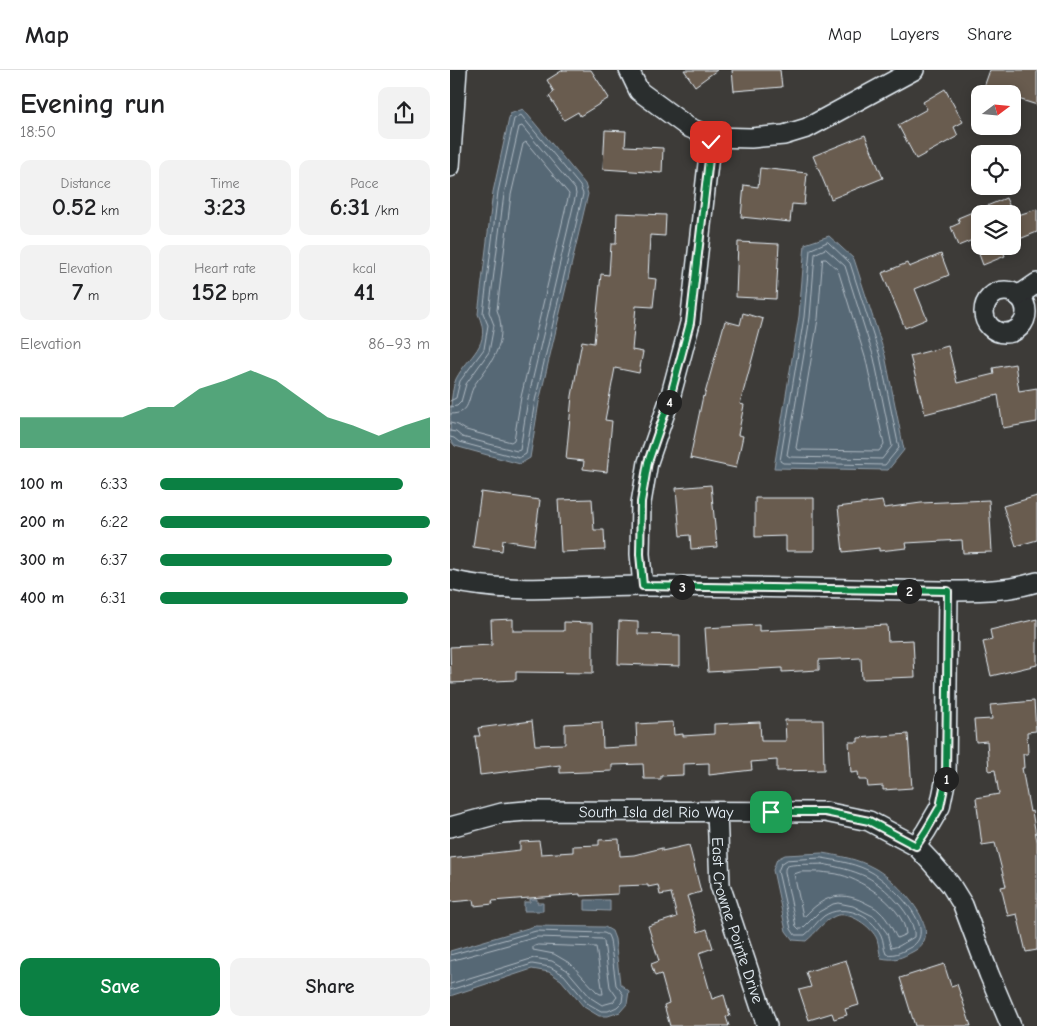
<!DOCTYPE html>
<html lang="en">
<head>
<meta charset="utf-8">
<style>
	body { margin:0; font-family:"Comic Neue",sans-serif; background:#f2f2f2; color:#202124; height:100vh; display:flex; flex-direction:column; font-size:19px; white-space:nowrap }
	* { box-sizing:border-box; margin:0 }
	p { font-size:16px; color:#757577 }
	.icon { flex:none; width:28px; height:28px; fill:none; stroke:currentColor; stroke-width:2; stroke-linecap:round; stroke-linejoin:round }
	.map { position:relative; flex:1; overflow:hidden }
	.panel { display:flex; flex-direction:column; background:#fff; width:450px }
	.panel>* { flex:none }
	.needle { width:32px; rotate:74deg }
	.buttons { position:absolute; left:521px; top:15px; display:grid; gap:10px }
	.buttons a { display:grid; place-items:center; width:50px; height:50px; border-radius:10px; background:#fff; box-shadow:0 2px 12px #0003; font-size:25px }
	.pin { position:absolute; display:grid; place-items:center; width:42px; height:42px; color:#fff; margin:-21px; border-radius:10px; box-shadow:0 2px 8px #0006 }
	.km { position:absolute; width:25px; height:25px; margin:-12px; border-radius:50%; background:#222; color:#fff; font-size:14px; line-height:25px; text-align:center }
	.round { display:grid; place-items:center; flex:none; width:52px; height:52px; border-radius:10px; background:#f2f2f2 }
	.overview { display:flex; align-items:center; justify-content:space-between; height:85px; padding:0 20px }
	h1 { font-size:28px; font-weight:600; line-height:38px }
	.stats { display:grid; grid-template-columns:repeat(3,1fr); gap:8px; height:85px; padding:5px 20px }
	.stats div { display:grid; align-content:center; border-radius:10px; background:#f2f2f2; text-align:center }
	.stats b { font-size:25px; font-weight:600 }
	.stats small { font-size:14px; font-weight:400 }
	.stats p { font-size:14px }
	.chart { height:140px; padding:10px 20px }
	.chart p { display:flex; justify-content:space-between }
	.chart svg { width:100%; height:90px; margin-top:5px; fill:#0b8043; opacity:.7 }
	.primary-button { display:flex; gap:10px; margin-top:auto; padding:10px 20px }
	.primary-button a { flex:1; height:58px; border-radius:10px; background:#0b8043; color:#fff; font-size:20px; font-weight:600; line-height:58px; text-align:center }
	.primary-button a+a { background:#f2f2f2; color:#202124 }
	ul { padding:0 20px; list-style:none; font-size:16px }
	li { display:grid; grid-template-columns:80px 60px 1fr; align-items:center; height:38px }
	li i { height:12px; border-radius:6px; background:#0b8043 }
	header { display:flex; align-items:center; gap:30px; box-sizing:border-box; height:70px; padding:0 25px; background:#fff; border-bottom:1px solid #e0e0e0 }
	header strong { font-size:24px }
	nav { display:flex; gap:28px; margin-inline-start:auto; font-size:18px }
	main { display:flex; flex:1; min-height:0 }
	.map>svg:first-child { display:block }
	.water { fill:#576774; stroke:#919ea9 }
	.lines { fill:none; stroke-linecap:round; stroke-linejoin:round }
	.shore { stroke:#aebac3; stroke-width:1 }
	.building { fill:#695b50; stroke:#e8f1f8 }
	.minor-casing { stroke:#e8f1f8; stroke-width:22 }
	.minor { stroke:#2a2d2e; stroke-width:19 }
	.route-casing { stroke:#fff; stroke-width:10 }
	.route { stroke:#0b8043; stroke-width:6 }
	.labels { text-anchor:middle; stroke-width:4.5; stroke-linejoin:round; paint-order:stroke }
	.street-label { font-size:16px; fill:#e8f1f8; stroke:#2a2d2e }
</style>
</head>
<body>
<header>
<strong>Map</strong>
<nav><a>Map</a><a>Layers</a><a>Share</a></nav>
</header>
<main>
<section class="panel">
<div class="overview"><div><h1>Evening run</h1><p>18:50</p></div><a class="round"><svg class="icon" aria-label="share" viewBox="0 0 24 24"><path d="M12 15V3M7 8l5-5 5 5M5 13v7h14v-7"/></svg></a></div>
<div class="stats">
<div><p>Distance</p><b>0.52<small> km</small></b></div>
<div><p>Time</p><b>3:23</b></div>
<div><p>Pace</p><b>6:31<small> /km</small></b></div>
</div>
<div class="stats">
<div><p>Elevation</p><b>7<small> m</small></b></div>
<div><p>Heart rate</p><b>152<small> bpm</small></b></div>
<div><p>kcal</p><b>41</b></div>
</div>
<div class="chart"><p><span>Elevation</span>86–93 m</p>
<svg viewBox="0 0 160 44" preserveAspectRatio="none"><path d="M0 44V29L10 29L20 29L30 29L40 29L50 24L60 24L70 15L80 11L90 6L100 11L110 20L120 29L130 33L140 38L150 33L160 29V44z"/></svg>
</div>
<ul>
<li><b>100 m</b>6:33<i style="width:90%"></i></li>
<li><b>200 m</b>6:22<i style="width:100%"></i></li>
<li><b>300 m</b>6:37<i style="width:86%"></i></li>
<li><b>400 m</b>6:31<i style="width:92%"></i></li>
</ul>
<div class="primary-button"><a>Save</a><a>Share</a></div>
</section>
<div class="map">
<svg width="587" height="956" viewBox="0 0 587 956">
	<rect width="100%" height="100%" fill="#3d3b38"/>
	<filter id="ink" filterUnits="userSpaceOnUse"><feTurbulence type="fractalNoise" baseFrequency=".02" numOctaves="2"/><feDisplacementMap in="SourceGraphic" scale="10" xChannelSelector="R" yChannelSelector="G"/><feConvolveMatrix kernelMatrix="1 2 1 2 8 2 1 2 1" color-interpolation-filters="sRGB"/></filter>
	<g filter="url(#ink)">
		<g class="water">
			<path d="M73 39 135 114 138 124 89 332 80 388 70 394 5 376 0 370C0 354 0 323 6 309 18 285 43 276 28 244L43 122 60 44Z"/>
			<polygon points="379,166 404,189 435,285 454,380 438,400 324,398 349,246 355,174"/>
			<path d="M372 783C390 786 408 789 424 798 445 809 499 862 464 881 451 888 445 891 431 888 429 882 429 875 427 869 422 857 399 840 385 846 373 851 366 863 356 871L343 870 336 861 323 800 327 789 335 785Z"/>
			<polygon points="80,829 87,829 87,833 93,833 93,841 74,841 74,832 80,832"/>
			<polygon points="135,830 160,830 160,841 135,840"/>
			<polygon points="85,856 155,857 162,861 165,869 170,914 179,921 177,934 170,942 158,946 149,946 134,937 111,910 99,902 82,899 0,926 0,881"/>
		</g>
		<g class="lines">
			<g class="shore">
				<polygon points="378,172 400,193 430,286 449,378 435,395 333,393 330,391 354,247 360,180"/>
				<polygon points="376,179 395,196 424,288 442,376 432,389 340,387 337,385 360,248 365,184"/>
				<polygon points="373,189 376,189 388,200 416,290 434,374 429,381 349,380 346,378 368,249"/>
				<polyline points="0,331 6,328 10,311 34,279 38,255 33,243 48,122 64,49 71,45 130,116 133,124 85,331 76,384 69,388 9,372 4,368 0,367"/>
				<polyline points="0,337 7,336 11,332 16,314 39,282 44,255 39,242 54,124 69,57 72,56 125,119 126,124 78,329 70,380 67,381 12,367 6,362 0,361"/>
				<path d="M0 344C20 344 17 332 23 318 25 312 31 307 34 302 49 282 56 264 47 240L61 125 73 74 76 72 119 124 71 327 64 370 61 372 16 360 8 355 0 353"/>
				<path d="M372 788C389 791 408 794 423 803 440 814 491 859 461 877 453 881 446 886 436 884 433 878 434 871 431 865 421 845 394 833 374 846 367 851 362 860 355 865H345L341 859 328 801 331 794 337 790Z"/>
				<path d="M372 794C388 797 402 800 417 807 433 815 467 847 464 867L449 876 441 878 437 863 425 847 403 836 388 833 383 834 369 842 352 859H349L346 856 335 802C335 800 335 798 336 797 340 793 366 795 372 794Z"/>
				<path d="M371 802C377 803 385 803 391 805 414 811 454 837 456 864L447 868C442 859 438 849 430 842 426 837 419 835 414 832 389 820 373 827 355 846H353L344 804 350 802Z"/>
				<polygon points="88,875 146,877 153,924 150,924 147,922 121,894 104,884 83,880 83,877"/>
				<polyline points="0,885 86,861 154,863 158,865 160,870 166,915 173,924 172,932 167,937 158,941 151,941 137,933 114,905 100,897 82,894 0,920"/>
				<polyline points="0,891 87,867 152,869 154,872 160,917 167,927 163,932 152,935 141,928 117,900 102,891 84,888 0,914"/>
			</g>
		</g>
		<g class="building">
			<polygon points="113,0 141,0 159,28 130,46 128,42 114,50 99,26 104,22 97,10"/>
			<polygon points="234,0 267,0 245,16"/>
			<polygon points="282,0 330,0 332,17 284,21"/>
			<polygon points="540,0 587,0 587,35 562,27 562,24 553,24 534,17"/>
			<polygon points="495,19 513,52 504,57 508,66 466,89 448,55 477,39 473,32"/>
			<polygon points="155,60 176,61 175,76 213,78 212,103 153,99"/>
			<polygon points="415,65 433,108 381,129 363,86"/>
			<polygon points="310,98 357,103 354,135 342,134 340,152 291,147 294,115 308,117"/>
			<polygon points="556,128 563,144 530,144 530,167 508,176 501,157 510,153 508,148"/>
			<polygon points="587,139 587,162 562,172 562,147"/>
			<polygon points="167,143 216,145 215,166 200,165 198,208 206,209 203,237 186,236 182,280 193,282 189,303 165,298 155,350 162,351 157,402 133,399 134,391 116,389 122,326 132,271 144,273 151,204 159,205 161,174 166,174"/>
			<polygon points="288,172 329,174 326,229 286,227"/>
			<polygon points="526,176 551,176 555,186 533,195"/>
			<polygon points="491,184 499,205 465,219 477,249 455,258 432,203 457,193 459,197"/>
			<polygon points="293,243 313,249 290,334 294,335 288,365 293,366 286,398 240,388 253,326 254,327 275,251 290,255"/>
			<polygon points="498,276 507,313 544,304 543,298 565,294 569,321 587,318 587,352 553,358 548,325 475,344 460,286"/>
			<polygon points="261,415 267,477 241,479 240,465 230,466 226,418"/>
			<polygon points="31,422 90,430 84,475 53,470 52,481 23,477"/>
			<polygon points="587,426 587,470 566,476 553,436"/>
			<polygon points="305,428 364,428 364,481 336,481 336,466 305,467"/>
			<polygon points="142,429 144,460 154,460 155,480 111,482 108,430"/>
			<polygon points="539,430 542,482 513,483 512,470 456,473 457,478 429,481 429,478 393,482 388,437 432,431 434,438 471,433"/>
			<polygon points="63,549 63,561 114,561 114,552 143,553 143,603 66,602 66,610 1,613 0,577 42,575 41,550"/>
			<polygon points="587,549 587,595 541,606 533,572 542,570 540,560"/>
			<polygon points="169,551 188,552 188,564 230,565 230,596 168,594"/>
			<polygon points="309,555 309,561 437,555 438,571 463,570 465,607 412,609 411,588 369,590 369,600 332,602 332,598 258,602 255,558"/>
			<polygon points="584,631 586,661 577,662 578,684 573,684 574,698 572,698 580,742 582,741 587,772 587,880 576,882 567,844 558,846 551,817 556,816 545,773 532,775 526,728 549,724 545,700 539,701 537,671 526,672 524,650 542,649 540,635"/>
			<polygon points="335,650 373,650 374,700 327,701 327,690 301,692 302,700 259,705 259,693 233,694 233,705 211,706 211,709 194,709 193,694 162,695 162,701 110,703 110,695 30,705 25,666 30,666 28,658 82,651 85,675 115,674 115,654 152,652 153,678 187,676 186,654 223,652 224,665 233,664 233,666 264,664 264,654 310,652 311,671 336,671"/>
			<polygon points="458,664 462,718 433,720 433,716 418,717 417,710 409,710 408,702 401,703 399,672 408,672 408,668"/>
			<polygon points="169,769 170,786 184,785 212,778 212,781 239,775 251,822 237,826 248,862 257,859 263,878 249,883 262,929 274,925 280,946 276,947 279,956 220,956 214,935 219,933 211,904 205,906 201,894 209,891 198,856 227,847 221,823 210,825 208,815 198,817 198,815 168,816 168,824 130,826 130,824 42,831 43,834 24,836 23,830 0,832 0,788 70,780 70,772 89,771 91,784 123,782 123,776 149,775 149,770"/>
			<polygon points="396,890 409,935 395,939 397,945 384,949 382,943 359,950 349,920 361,917 356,902"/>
			<polygon points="494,894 501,916 507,914 521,956 465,956 450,908"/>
		</g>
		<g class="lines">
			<defs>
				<g id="minor">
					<polyline points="179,0 189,21 238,57 261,67 301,68 334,65 357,58 464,0"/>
					<polyline points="0,97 7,0"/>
					<circle cx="555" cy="242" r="21"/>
					<polyline points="568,226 587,213"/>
					<path d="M0 510C60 525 130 516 192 516 294 516 396 519 498 521 528 521 558 521 587 512"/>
					<polyline points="193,516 190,484 191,433 198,392 220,328 240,253 261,67"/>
					<path id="s1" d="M267 742 270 815 317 956"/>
					<path id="s2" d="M0 757 52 743 76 741 375 742 419 751 466 776 482 793 500 814 513 835 539 904 561 956"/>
					<polyline points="466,776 476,761 490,737 496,708 498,521"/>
				</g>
			</defs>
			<use href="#minor" class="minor-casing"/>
			<use href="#minor" class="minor"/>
		</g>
	</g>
	<g class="lines" filter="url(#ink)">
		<defs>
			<polyline id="route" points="261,72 240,253 220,328 198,392 191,432 190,484 193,516 498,521 496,708 490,737 476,761 466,776 419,751 375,742 321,742"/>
		</defs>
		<use href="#route" class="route-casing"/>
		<use href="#route" class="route"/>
	</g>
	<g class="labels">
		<g class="street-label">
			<text dy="6" stroke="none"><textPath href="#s2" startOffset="208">South Isla del Rio Way</textPath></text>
			<text dy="6" stroke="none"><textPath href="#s1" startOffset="111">East Crowne Pointe Drive</textPath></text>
		</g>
	</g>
</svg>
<div class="buttons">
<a><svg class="needle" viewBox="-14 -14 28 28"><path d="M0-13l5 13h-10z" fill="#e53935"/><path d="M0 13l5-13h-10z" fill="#757577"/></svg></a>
<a><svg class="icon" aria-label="locate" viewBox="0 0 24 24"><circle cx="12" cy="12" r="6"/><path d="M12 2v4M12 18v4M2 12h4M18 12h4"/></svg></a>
<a><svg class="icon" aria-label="layers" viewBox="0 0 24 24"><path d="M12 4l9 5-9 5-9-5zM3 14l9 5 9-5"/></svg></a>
</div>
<div class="pin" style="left:321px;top:742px;background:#1e9e55"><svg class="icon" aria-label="arrive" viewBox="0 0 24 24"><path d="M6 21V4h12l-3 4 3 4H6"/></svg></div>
<div class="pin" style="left:261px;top:72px;background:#d93025"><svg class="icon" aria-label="check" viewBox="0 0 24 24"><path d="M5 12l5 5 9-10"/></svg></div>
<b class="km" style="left:496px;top:709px">1</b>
<b class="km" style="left:459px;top:521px">2</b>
<b class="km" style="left:232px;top:517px">3</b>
<b class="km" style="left:219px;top:332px">4</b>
</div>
</main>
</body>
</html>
